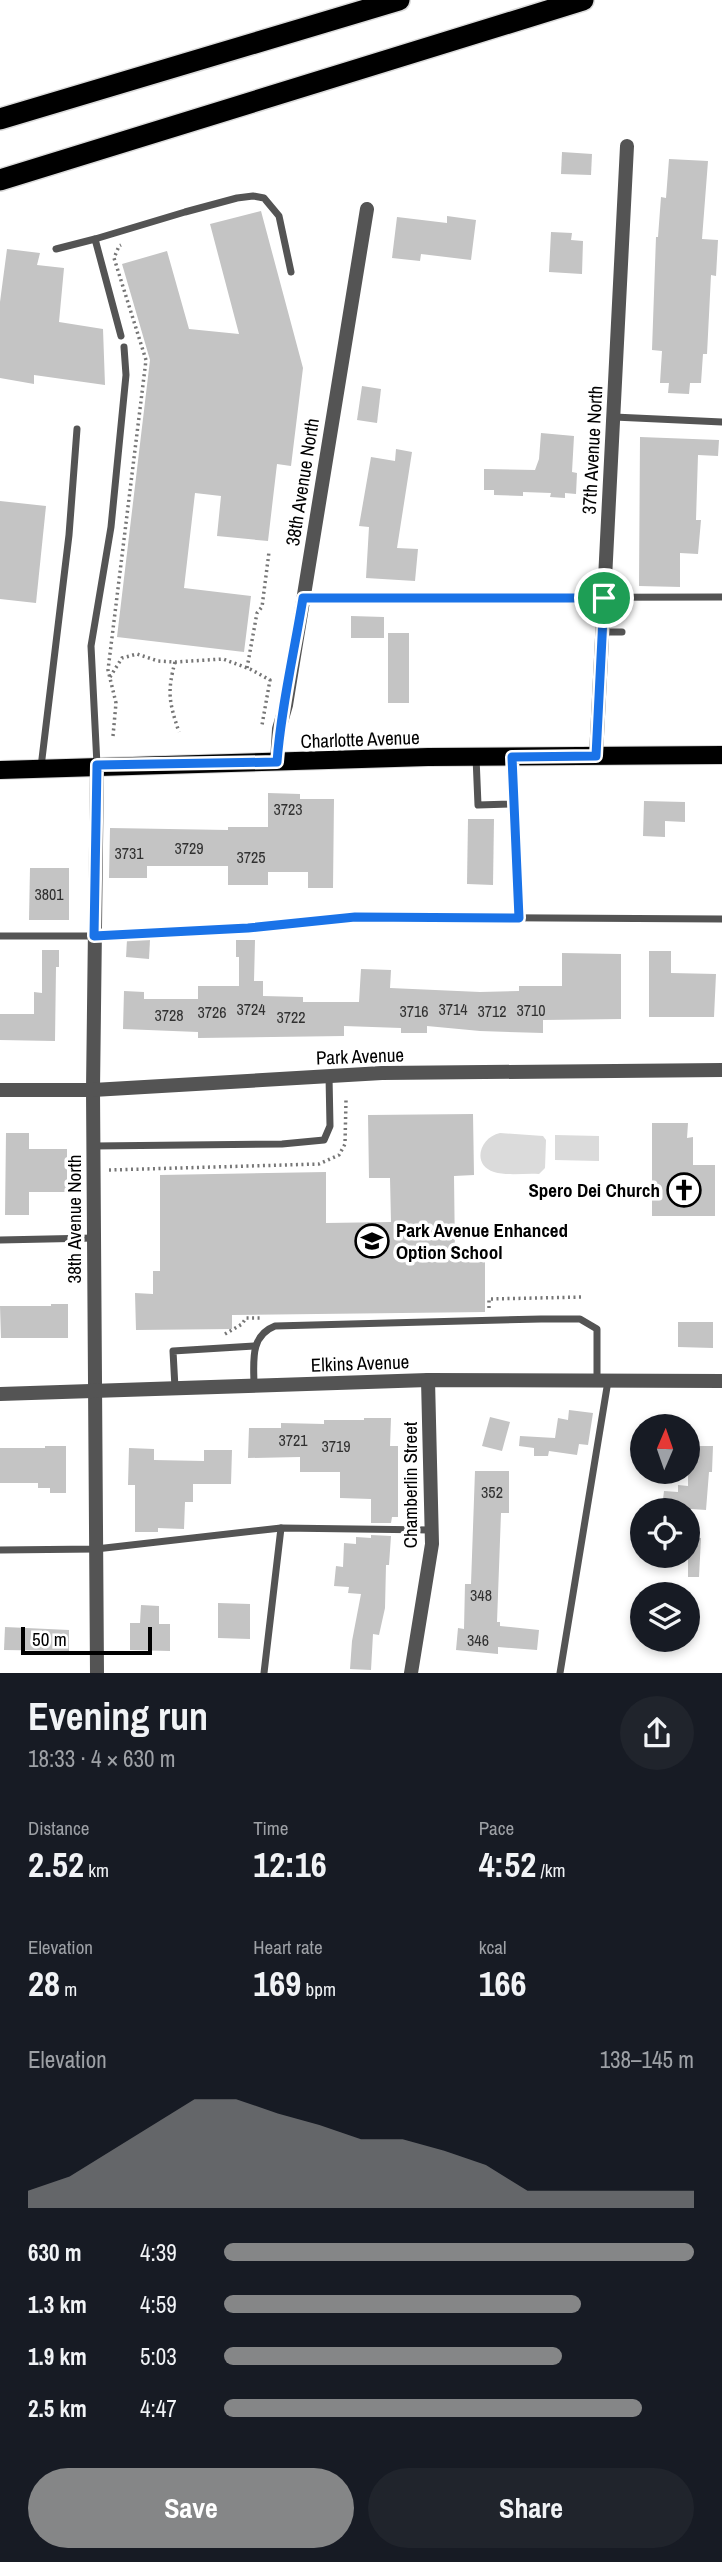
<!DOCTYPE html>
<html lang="en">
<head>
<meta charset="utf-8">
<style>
	body { margin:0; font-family:"Archivo Narrow",sans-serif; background:#20242c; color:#f1f3f6; height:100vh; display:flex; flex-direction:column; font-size:26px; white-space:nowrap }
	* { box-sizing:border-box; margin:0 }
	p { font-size:23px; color:#9ea1a6 }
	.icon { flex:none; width:38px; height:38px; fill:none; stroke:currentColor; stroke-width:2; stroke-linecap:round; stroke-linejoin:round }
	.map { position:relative; height:1673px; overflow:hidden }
	.details { display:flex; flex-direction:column; background:#171b24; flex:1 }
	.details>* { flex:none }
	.needle { width:46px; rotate:2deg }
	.controls { position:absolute; left:630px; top:1414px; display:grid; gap:14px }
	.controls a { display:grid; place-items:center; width:70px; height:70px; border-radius:50%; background:#171b24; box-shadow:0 4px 10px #0003; font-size:35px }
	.scale { position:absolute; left:21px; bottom:18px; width:131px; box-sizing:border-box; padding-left:7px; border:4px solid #000; border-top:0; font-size:19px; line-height:24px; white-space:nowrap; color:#000; -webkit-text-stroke:5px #fff; paint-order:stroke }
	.pin { position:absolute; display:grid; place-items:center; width:60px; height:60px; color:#fff; margin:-30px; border:4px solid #fff; border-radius:50%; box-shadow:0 2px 7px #0007 }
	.round { display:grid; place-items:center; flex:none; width:74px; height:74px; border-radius:37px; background:#20242c }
	.headline { display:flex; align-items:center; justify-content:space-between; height:119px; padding:0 28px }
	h1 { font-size:38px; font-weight:700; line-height:52px }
	.stats { display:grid; grid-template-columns:repeat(3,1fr); gap:10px; height:119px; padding:7px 28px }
	.stats div { display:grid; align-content:center }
	.stats b { font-size:35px; font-weight:700 }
	.stats small { font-size:19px; font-weight:400 }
	.stats p { font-size:19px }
	.chart { height:196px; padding:14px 28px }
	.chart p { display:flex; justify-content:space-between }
	.chart svg { width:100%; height:126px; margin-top:7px; fill:#858687; opacity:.7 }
	.action { display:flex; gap:14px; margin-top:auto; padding:14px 28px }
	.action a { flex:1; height:80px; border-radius:42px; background:#858687; color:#fff; font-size:28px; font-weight:700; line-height:80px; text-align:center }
	.action a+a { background:#20242c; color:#f1f3f6 }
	ul { padding:0 28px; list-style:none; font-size:23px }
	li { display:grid; grid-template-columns:112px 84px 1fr; align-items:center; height:52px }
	li i { height:18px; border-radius:9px; background:#858687 }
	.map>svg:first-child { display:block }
	.green { fill:#dbdbdb }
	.building { fill:#c4c4c4 }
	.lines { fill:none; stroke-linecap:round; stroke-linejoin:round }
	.primary-casing { stroke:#dbdbdb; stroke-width:20 }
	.motorway-casing { stroke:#dbdbdb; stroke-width:24 }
	.path { stroke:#767676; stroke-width:3.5; stroke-dasharray:2 3.5; stroke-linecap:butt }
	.service { stroke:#545454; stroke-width:7 }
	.minor { stroke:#545454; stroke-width:14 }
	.primary { stroke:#000; stroke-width:18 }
	.motorway { stroke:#000; stroke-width:21 }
	.route-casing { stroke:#fff; stroke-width:14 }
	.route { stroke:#1a73e8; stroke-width:9 }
	.labels { text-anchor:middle; stroke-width:7; stroke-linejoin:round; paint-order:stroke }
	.number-label { font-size:16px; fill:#313131 }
	.street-label { font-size:19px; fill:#000; stroke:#fff }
	.poi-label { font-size:19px; font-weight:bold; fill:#000; stroke:#fff; text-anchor:end }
</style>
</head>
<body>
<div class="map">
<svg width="722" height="1673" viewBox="0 0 722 1673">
	<rect width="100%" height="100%" fill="#fff"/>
	<g class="green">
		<path d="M500 1133 543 1136 546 1140 545 1168 539 1174C525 1173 507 1176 494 1172 471 1165 480 1137 500 1133Z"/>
		<polygon points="555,1135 599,1136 599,1161 555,1160"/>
	</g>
	<g class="building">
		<polygon points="562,152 592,154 591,175 561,174"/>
		<polygon points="669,159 708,161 702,239 718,240 716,276 711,275 707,354 703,354 701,383 690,383 689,394 668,393 669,383 660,383 662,351 652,350 656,237 658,237 661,197 666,198"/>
		<polygon points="261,211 303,368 291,466 277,464 268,541 217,536 221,496 195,493 184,588 251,596 244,652 117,637 150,360 122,264 167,251 189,329 239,334 210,224"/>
		<polygon points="447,216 476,220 471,260 421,254 420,261 392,258 397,217 447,223"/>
		<polygon points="551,232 572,233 571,240 583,241 582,274 549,272"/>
		<polygon points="7,249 40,253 37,265 64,268 59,322 103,329 105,385 34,375 34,384 0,378 0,302"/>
		<polygon points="362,386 381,389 377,423 357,420"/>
		<polygon points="541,433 574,436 572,472 577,473 576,494 565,493 565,498 550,497 551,493 523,492 523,496 494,495 494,490 484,490 484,469 535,470 539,459"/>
		<polygon points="640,437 719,440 718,456 698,455 696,520 701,520 698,554 680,553 680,587 639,586"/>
		<polygon points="396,449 412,452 397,548 418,549 415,581 366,578 369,527 359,526 371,457 395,461"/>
		<polygon points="0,501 46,506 36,603 0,599"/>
		<polygon points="351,616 384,617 384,638 351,638"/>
		<rect x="388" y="633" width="21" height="70"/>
		<polygon points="268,793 300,794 300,799 334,799 333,888 308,888 308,872 268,872 268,885 228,885 228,866 147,866 147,878 109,878 110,828 228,830 228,827 268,827"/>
		<polygon points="644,801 685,802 685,822 665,821 665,837 643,836"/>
		<polygon points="468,819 494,819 493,885 467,884"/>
		<polygon points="30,868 69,868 69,920 29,920"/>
		<polygon points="145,939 150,940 149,959 126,957 127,940"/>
		<polygon points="236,940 255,940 254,981 263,981 263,996 303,997 303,1002 359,1002 361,969 391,970 390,988 480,992 519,991 519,986 562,986 562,953 621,954 621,1019 543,1020 543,1033 480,1031 427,1026 427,1033 401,1033 401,1028 344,1026 344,1036 198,1038 198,1032 123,1029 124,991 144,992 144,999 198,999 198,986 239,986 239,957 236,957"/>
		<polygon points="42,950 59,950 59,967 56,967 55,1041 0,1040 0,1014 34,1014 34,992 42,993"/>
		<polygon points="649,951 671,951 671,973 716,974 714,1017 649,1017"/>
		<polygon points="473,1114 474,1175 454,1176 455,1258 485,1258 485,1312 232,1315 232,1329 136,1330 135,1293 153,1294 153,1271 160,1271 160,1175 326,1172 326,1223 391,1222 390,1178 369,1178 368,1115"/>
		<polygon points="652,1123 688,1123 687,1138 693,1137 693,1165 715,1165 715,1216 652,1216"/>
		<polygon points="6,1133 29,1133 29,1149 67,1149 67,1192 29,1192 29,1215 5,1215"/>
		<polygon points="51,1304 68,1304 68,1338 1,1338 0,1306 51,1306"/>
		<polygon points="678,1322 713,1322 713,1348 678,1347"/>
		<polygon points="569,1410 593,1413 588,1445 579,1444 577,1455 549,1451 548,1456 534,1456 534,1448 519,1446 520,1436 555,1438 558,1418 568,1420"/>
		<polygon points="490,1417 510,1422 502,1451 482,1446"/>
		<polygon points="364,1418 391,1418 390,1446 398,1446 398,1517 392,1517 391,1523 371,1523 371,1499 340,1498 340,1472 300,1472 300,1457 248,1458 249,1428 281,1428 281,1423 324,1424 324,1420 364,1420"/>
		<polygon points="45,1446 66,1446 66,1493 50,1493 50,1488 38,1488 38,1483 0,1483 0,1448 45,1448"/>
		<polygon points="688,1446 713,1446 712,1472 709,1472 706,1510 662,1507 664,1491 678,1492 678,1485 688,1486"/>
		<polygon points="129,1448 154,1449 154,1460 204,1461 204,1450 232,1450 231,1484 193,1484 193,1502 185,1502 184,1529 158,1528 158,1532 135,1532 135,1485 128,1485"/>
		<polygon points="475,1471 509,1471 509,1513 501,1513 497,1622 500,1622 500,1626 539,1630 537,1650 498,1647 498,1654 456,1650 458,1628 464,1629 465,1584 471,1584"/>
		<polygon points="371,1535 391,1536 389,1565 386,1565 385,1608 379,1635 373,1634 371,1670 350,1669 352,1641 361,1594 348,1593 349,1587 334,1586 336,1566 343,1567 344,1543 356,1544 356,1537 371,1538"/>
		<polygon points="688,1537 701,1538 699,1577 688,1577"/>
		<polygon points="218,1603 250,1604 250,1639 218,1638"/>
		<polygon points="141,1605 159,1606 159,1624 170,1624 170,1651 130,1650 130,1623 140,1623"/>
		<polygon points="5,1627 69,1630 69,1651 4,1650"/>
	</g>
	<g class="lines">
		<defs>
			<polyline id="primary" points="0,770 428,757 722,755"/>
			<g id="motorway">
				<polyline points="0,119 399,0"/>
				<polyline points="0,180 583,0"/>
			</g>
		</defs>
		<use href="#primary" class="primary-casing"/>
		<use href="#motorway" class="motorway-casing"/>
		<g class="path">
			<path d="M175 662C167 692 169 702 179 732"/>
			<polyline points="247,668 257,613 262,607 269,552"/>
			<polyline points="110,677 122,658 137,654 158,661 175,662 223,659 250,669 270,680 262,725"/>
			<polyline points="113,736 116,703 108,670 146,360 114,258 119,246 121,245"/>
			<polyline points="109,1170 319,1164 339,1155 345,1144 346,1100"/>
			<polyline points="489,1308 489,1299 584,1297"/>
			<polyline points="225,1334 242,1324 246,1318 263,1318"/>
		</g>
		<g class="service">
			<polyline points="95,239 185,212 237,198 253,196 264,198 279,216 291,272"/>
			<polyline points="56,249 95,239 121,336"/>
			<polyline points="614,417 722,422"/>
			<polyline points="304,598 722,597"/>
			<polyline points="602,632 622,632"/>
			<polyline points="476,757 478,805 512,804 512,759"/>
			<polyline points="97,765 91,646 111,527 126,375 124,347"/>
			<polyline points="41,767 69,535 77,429"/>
			<polyline points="512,804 519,917"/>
			<polyline points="0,936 94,936 248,928 355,917 722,919"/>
			<polyline points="94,1146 282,1144 324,1140 330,1126 329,1076"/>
			<polyline points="0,1240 94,1238"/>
			<path d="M254 1386C254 1363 249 1336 275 1326L541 1319H580L597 1329V1381"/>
			<polyline points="175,1388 173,1351 254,1346"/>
			<polyline points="0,1550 96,1549 281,1528 431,1530"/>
			<polyline points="264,1673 281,1528"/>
			<polyline points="560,1673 608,1381"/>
		</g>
		<g class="minor">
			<polyline points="596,756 627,146"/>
			<polyline points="277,762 279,729 286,705 367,209"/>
			<polyline points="97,765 93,1090 97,1673"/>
			<polyline points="0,1090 93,1090 382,1073 722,1070"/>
			<polyline points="0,1394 428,1380 722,1381"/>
			<polyline points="411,1673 432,1544 428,1380"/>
		</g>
		<use href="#primary" class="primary"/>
		<use href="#motorway" class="motorway"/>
	</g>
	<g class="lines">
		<defs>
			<path id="route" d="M303 598H604L596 756 512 757 519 918 355 917 248 928 94 936 97 765 277 762C281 708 294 653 303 598Z"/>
		</defs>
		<use href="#route" class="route-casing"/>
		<use href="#route" class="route"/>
	</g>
	<defs>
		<symbol id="church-ring" viewBox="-11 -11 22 22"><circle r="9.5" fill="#fff" stroke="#000" stroke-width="1.5"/><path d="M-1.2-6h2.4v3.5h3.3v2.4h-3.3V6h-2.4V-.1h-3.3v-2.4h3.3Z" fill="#000"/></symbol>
		<symbol id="school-ring" viewBox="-11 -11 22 22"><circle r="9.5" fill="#fff" stroke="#000" stroke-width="1.5"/><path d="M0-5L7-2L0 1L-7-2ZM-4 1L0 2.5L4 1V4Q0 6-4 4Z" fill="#000"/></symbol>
	</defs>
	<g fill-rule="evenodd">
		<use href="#church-ring" x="665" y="1171" width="38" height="38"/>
		<use href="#school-ring" x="353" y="1222" width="38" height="38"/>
	</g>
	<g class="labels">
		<g class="number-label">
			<text x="288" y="815">3723</text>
			<text x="189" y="854">3729</text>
			<text x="129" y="859">3731</text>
			<text x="251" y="863">3725</text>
			<text x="49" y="900">3801</text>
			<text x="251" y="1015">3724</text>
			<text x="453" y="1015">3714</text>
			<text x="531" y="1016">3710</text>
			<text x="414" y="1017">3716</text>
			<text x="492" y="1017">3712</text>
			<text x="212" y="1018">3726</text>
			<text x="169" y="1021">3728</text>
			<text x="291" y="1023">3722</text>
			<text x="293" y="1446">3721</text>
			<text x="336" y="1452">3719</text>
			<text x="492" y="1498">352</text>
			<text x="481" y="1601">348</text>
			<text x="478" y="1646">346</text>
		</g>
		<g class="street-label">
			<text transform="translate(592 450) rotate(-87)" y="7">37th Avenue North</text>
			<text transform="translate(302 482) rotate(-81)" y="7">38th Avenue North</text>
			<text transform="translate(360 739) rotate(-2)" y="7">Charlotte Avenue</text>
			<text transform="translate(360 1056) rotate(-2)" y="7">Park Avenue</text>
			<text transform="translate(74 1219) rotate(-90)" y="7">38th Avenue North</text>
			<text transform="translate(360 1363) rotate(-2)" y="7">Elkins Avenue</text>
			<text transform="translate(410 1485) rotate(-90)" y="7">Chamberlin Street</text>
		</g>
		<g class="poi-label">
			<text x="660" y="1197">Spero Dei Church</text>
			<text x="396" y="1237" text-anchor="start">Park Avenue Enhanced<tspan x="396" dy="22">Option School</tspan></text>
		</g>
	</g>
</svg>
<div class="controls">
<a><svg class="needle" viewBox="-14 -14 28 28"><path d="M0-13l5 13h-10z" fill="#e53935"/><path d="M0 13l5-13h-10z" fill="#9ea1a6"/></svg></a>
<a><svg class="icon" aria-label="locate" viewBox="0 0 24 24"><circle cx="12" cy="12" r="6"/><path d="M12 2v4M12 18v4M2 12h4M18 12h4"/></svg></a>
<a><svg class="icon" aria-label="layers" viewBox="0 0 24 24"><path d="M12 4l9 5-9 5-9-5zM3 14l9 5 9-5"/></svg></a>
</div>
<div class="scale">50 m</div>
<div class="pin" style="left:604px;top:598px;background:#1e9e55"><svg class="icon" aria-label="arrive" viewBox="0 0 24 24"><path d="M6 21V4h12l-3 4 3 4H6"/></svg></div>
</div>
<section class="details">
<div class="headline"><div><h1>Evening run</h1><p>18:33 · 4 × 630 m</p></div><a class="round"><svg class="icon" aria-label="share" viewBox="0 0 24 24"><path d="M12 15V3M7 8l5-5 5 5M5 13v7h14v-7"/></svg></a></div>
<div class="stats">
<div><p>Distance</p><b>2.52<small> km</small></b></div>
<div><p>Time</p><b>12:16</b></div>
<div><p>Pace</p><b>4:52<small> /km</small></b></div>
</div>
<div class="stats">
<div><p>Elevation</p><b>28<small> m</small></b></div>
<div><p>Heart rate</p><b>169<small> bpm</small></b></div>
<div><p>kcal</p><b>166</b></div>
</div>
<div class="chart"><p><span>Elevation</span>138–145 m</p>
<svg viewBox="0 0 160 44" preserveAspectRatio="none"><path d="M0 44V38L10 33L20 24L30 15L40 6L50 6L60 11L70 15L80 20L90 20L100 24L110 29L120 38L130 38L140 38L150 38L160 38V44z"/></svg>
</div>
<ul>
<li><b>630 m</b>4:39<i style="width:100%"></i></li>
<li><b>1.3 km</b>4:59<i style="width:76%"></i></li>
<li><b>1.9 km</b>5:03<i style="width:72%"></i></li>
<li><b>2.5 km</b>4:47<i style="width:89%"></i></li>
</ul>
<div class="action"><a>Save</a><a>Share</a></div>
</section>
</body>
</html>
